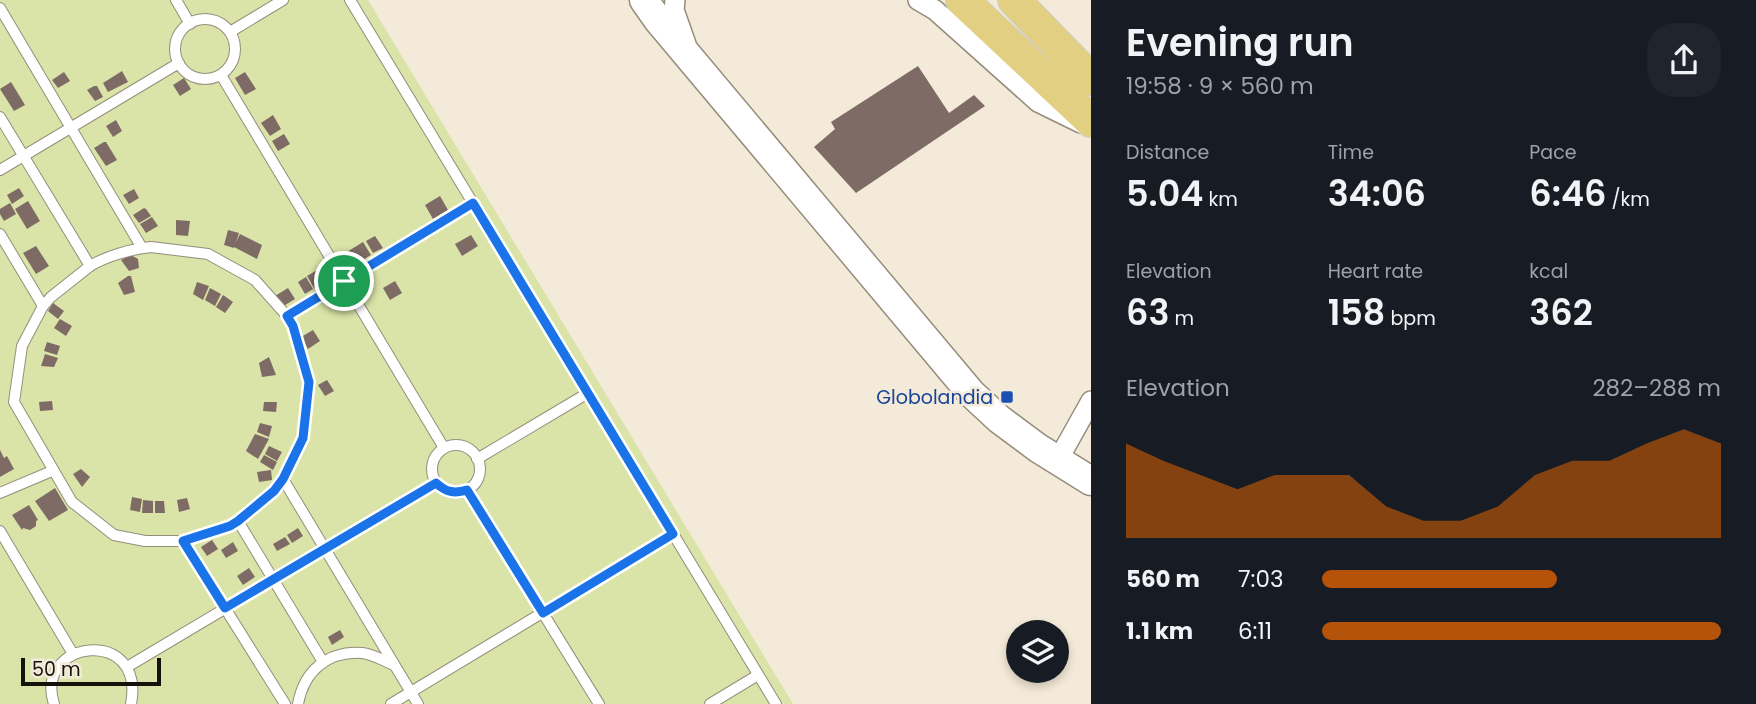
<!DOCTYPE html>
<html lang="en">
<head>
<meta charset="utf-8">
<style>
	body { margin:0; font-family:Poppins,sans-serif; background:#20242c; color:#f1f3f6; height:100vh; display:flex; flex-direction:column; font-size:26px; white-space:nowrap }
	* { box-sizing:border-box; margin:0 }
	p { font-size:23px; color:#9ea1a6 }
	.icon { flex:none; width:38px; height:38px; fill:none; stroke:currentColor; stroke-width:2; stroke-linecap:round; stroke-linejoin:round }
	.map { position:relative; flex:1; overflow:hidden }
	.details { display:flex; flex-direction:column; background:#171b24; width:665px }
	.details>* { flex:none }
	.controls { position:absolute; left:1006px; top:620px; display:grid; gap:14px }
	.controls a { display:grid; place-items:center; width:63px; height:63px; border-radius:50%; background:#171b24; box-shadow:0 4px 10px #0003; font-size:35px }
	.scale { position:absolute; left:21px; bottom:18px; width:140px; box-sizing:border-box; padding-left:7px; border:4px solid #15110b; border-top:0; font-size:19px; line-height:24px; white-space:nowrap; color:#15110b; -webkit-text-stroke:5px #f4ead9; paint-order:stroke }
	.pin { position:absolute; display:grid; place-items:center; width:60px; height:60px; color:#fff; margin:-30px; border:4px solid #fff; border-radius:50%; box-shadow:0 2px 7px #0007 }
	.round { display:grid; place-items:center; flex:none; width:74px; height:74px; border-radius:28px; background:#20242c }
	.overview { display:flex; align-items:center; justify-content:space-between; height:119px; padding:0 35px }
	h1 { font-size:38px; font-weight:600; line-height:52px }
	.figures { display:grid; grid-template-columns:repeat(3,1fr); gap:10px; height:119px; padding:7px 35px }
	.figures div { display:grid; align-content:center }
	.figures b { font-size:35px; font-weight:600 }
	.figures small { font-size:19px; font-weight:400 }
	.figures p { font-size:19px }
	.chart { height:196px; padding:14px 35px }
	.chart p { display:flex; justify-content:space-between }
	.chart svg { width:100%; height:126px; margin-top:7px; fill:#b45309; opacity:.7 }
	ul { padding:0 35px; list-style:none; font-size:23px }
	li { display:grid; grid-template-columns:112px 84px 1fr; align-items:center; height:52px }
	li i { height:18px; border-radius:9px; background:#b45309 }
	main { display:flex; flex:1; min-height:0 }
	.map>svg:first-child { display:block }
	.green { fill:#dae4a8 }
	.building { fill:#7e6b65 }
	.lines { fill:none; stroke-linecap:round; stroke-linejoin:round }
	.lane-casing { stroke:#968c7c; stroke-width:12 }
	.street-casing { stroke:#968c7c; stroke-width:22 }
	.secondary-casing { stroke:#968c7c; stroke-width:31 }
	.primary-casing { stroke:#d0cfce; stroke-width:34 }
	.lane { stroke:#fff; stroke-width:10 }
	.street { stroke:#fff; stroke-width:19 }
	.secondary { stroke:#fff; stroke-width:28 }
	.primary { stroke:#e3cf82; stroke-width:32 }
	.route-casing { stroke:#fff; stroke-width:14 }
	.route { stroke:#1a73e8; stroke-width:9 }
	.transit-dot { fill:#1a4fb4; stroke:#f4ead9; stroke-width:2.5 }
	.labels { text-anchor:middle; stroke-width:5; stroke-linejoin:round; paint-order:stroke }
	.transit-label { font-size:19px; fill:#164399; stroke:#f4ead9; text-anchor:end }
</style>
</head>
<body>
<main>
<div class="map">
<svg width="1091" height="704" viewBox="0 0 1091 704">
	<rect width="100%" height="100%" fill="#f4ead9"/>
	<polygon class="green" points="0,0 368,0 793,704 0,704"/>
	<g class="building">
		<polygon points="918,66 949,113 974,95 985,106 856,193 814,147 835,129 831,122"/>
		<polygon points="122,71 128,82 108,92 103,83"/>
		<polygon points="64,72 70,81 58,88 52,80"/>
		<polygon points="245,72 256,89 245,95 235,78"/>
		<polygon points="184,78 191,89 180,96 173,85"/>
		<polygon points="11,82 25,105 14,111 0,89"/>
		<polygon points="94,86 97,86 103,97 95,101 87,90"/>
		<polygon points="273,115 281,129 270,136 261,123"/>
		<polygon points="116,120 122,131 113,137 106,126"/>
		<polygon points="284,134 290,144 278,151 272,141"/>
		<polygon points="104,142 106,142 117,160 106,166 94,148"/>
		<polygon points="19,188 24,196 12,204 7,195"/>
		<polygon points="134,189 139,198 129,204 123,195"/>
		<polygon points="440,196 448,210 433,219 425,205"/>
		<polygon points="28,201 40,221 27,229 15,209"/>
		<polygon points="10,203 16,214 4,221 0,214 0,209"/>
		<polygon points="144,208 146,209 151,216 139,223 133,215"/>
		<polygon points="152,217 158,226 146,233 140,224"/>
		<polygon points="176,220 190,221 188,236 176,235"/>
		<polygon points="228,230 239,233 236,242 240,234 262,245 257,259 234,247 234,248 224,245"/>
		<polygon points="471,235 478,246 462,256 455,244"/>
		<polygon points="375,236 383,248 373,253 366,241"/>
		<polygon points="363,242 371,255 349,268 342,255"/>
		<polygon points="36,246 49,266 36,274 23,253"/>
		<polygon points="131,255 138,259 139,268 129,271 121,260"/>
		<polygon points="319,269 326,281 314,288 307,276"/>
		<polygon points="128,276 131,276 135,292 124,295 118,283"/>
		<polygon points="306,277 313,289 305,294 298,282"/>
		<polygon points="395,281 402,293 390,300 383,288"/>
		<polygon points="197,282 209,286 203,300 193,294"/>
		<polygon points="210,288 221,294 215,306 205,300"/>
		<polygon points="288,288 295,299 282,307 275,296"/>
		<polygon points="223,295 233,302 225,313 216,307"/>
		<polygon points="53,303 64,311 58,319 48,311"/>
		<polygon points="60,319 72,326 66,336 54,328"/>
		<polygon points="313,330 320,341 308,349 301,337"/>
		<polygon points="47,342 60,346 57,355 44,351"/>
		<polygon points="45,354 58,358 54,367 41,366"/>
		<polygon points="269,357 276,375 262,377 259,363"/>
		<polygon points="327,380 334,391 325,396 318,385"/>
		<polygon points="52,401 53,410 40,411 39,402"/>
		<polygon points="264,402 277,402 276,412 263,411"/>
		<polygon points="260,423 272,426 269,437 257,432"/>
		<polygon points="255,434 269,439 258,459 246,451"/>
		<polygon points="269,446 282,452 277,461 265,454"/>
		<polygon points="0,450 4,458 7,456 14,469 0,477"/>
		<polygon points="264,455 277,462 273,470 260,462"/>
		<polygon points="81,469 90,477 82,487 73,474"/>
		<polygon points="271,470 272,480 259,482 257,472"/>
		<polygon points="55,488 68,510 49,521 35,501"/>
		<polygon points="132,497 142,499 140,512 130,510"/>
		<polygon points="187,498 190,509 179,512 177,500"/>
		<polygon points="143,500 153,501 153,513 142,513"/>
		<polygon points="155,501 164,501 165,513 155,513"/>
		<polygon points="29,505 38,520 36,521 36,526 30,530 23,528 22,530 12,515"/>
		<polygon points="298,528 303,536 292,543 287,535"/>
		<polygon points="285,537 290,544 277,551 273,544"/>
		<polygon points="212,540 218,549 207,556 201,547"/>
		<polygon points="233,542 238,551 226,558 221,550"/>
		<polygon points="249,568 255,577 243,585 237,576"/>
		<polygon points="340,630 344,637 332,645 328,637"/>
	</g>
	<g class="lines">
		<defs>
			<g id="lane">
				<polyline points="176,0 190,24"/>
				<polyline points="350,0 776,704"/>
				<polyline points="0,8 142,248"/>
				<circle cx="205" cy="49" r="30"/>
				<polyline points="230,32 283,0"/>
				<polyline points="221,75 444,448"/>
				<polyline points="0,117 90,266"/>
				<polyline points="0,170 179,63"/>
				<polyline points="0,234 43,306"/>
				<path d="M151 247 208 254 255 280 287 316 293 326 309 382 303 438 283 479 273 491 238 521 230 526 183 541H145L114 535 72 502 14 402 22 346 43 306 51 297 90 266C107 256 131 249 151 247Z"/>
				<polyline points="287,316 473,203"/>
				<circle cx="456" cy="469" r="24"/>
				<polyline points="477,459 588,393"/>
				<polyline points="283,479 418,704"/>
				<polyline points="467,490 599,704"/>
				<polyline points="0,493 52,471"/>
				<polyline points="238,521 323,662"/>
				<polyline points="0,531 73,654"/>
				<polyline points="183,541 285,704"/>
				<polyline points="127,667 436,483"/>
				<path d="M54 704C33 639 146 626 131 704"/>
				<path d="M298 704C304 671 327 651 362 653 373 654 384 661 394 665"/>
				<polyline points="391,704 673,534"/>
				<polyline points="710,704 758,675"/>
			</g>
			<g id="street">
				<polyline points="675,0 674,10 686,44"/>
				<polyline points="918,0 935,10 1038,102 1081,123"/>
				<polyline points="1058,460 1091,401"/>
			</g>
			<polyline id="secondary" points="644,0 658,20 971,393 999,419 1038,448 1091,481"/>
			<g id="primary">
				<polyline points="962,0 1091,121"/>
				<polyline points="1014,0 1091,79"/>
			</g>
		</defs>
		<use href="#lane" class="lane-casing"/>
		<use href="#street" class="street-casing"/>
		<use href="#secondary" class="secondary-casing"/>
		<use href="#primary" class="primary-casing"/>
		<use href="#lane" class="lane"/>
		<use href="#street" class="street"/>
		<use href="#secondary" class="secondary"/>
		<use href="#primary" class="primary"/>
	</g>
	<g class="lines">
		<defs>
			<path id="route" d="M473 203 673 534 543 613 467 490C454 494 446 492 436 483L225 608 183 541 230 526 238 521 274 491 283 479 303 438 309 382 293 326 287 316Z"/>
		</defs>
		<use href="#route" class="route-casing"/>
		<use href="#route" class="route"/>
	</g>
	<rect class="transit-dot" x="1000" y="390" width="14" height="14" rx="3.5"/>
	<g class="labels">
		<g class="transit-label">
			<text x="993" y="404">Globolandia</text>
		</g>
	</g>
</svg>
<div class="controls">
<a><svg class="icon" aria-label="layers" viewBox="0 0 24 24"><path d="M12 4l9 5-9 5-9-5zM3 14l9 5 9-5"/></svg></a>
</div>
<div class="scale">50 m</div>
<div class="pin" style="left:344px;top:281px;background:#1e9e55"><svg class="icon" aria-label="arrive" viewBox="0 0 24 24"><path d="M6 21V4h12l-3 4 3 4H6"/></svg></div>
</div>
<section class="details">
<div class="overview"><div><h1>Evening run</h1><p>19:58 · 9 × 560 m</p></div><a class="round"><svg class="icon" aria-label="share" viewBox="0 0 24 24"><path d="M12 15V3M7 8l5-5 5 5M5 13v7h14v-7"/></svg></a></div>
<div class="figures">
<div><p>Distance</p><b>5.04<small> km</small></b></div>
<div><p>Time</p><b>34:06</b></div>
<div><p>Pace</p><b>6:46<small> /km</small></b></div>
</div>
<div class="figures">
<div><p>Elevation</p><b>63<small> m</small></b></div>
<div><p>Heart rate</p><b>158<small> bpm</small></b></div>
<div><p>kcal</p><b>362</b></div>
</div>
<div class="chart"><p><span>Elevation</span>282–288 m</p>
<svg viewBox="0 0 160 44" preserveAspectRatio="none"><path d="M0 44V11L10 17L20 22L30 27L40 22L50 22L60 22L70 33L80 38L90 38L100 33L110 22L120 17L130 17L140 11L150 6L160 11V44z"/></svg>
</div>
<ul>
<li><b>560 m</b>7:03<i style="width:59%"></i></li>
<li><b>1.1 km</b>6:11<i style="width:100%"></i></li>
</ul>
</section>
</main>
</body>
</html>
